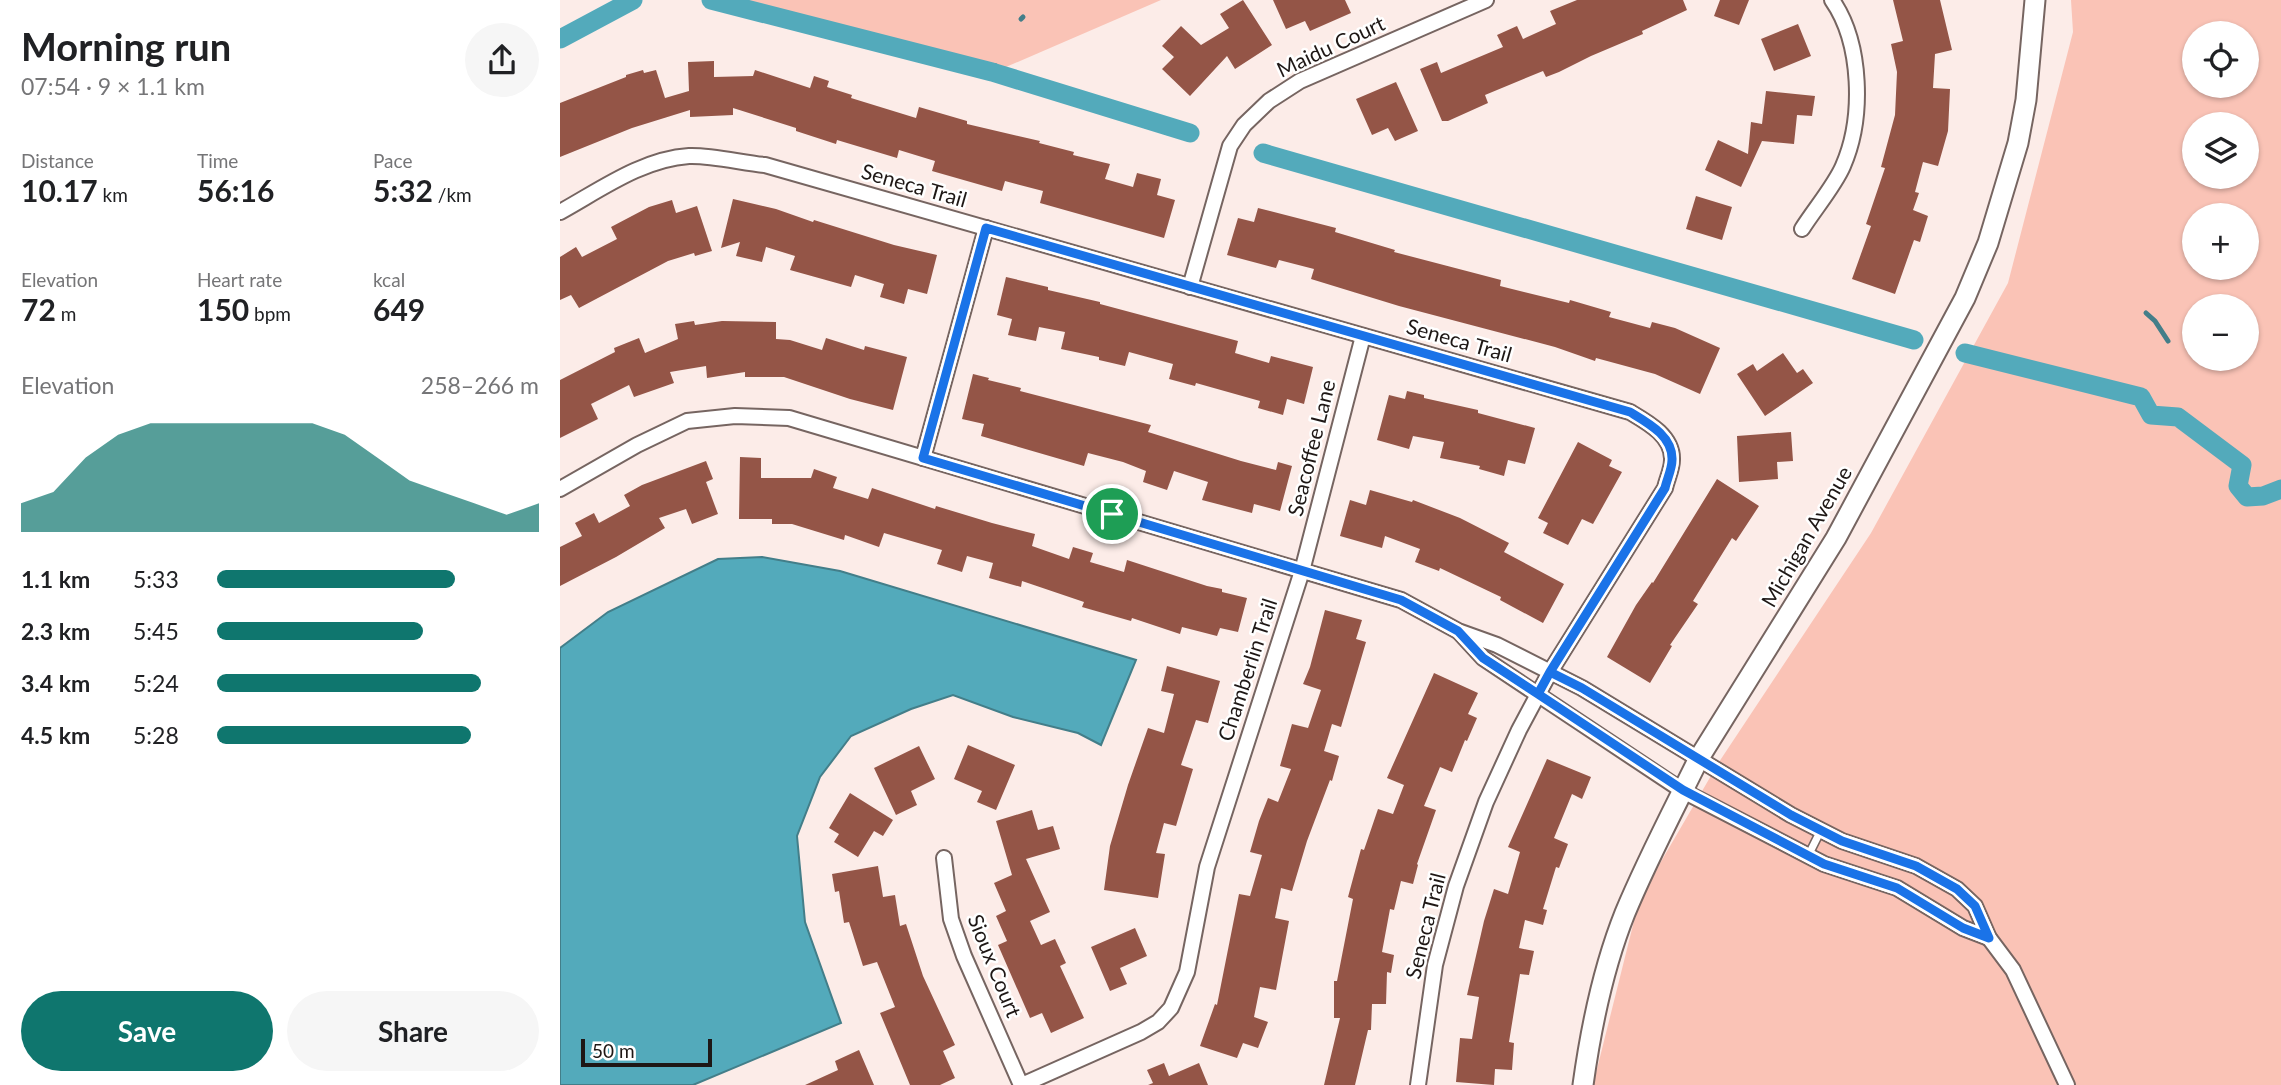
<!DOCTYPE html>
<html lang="en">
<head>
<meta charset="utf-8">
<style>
	body { margin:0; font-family:Lato,sans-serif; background:#f6f6f6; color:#202124; height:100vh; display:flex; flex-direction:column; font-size:26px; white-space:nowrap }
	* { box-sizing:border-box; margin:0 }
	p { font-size:23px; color:#757577 }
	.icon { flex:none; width:38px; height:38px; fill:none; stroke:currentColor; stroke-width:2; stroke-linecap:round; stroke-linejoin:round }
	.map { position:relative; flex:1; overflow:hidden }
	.panel { display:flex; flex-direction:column; background:#fff; width:560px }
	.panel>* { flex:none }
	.buttons { position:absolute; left:1622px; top:21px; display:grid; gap:14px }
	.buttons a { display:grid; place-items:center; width:77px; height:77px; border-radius:50%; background:#fff; box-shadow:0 2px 5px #0004; font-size:35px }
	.scale { position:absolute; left:21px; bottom:18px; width:131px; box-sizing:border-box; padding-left:7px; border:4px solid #1e1715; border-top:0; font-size:19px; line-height:24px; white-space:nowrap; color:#1e1715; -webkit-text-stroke:5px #fff; paint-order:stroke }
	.pin { position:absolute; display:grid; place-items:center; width:60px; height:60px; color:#fff; margin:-30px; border:4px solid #fff; border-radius:50%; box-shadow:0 2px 7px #0007 }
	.round { display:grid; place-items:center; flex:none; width:74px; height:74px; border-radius:37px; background:#f6f6f6 }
	.head { display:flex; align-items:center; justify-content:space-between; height:119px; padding:0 21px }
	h1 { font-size:38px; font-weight:700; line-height:52px }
	.stats { display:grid; grid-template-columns:repeat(3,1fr); gap:10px; height:119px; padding:7px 21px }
	.stats div { display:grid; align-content:center }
	.stats b { font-size:30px; font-weight:700 }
	.stats small { font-size:19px; font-weight:400 }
	.stats p { font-size:19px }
	.chart { height:196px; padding:14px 21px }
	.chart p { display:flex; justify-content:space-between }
	.chart svg { width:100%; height:126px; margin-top:7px; fill:#0f766e; opacity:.7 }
	.action { display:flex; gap:14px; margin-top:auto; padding:14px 21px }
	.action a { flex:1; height:80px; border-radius:42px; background:#0f766e; color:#fff; font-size:28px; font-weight:700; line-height:80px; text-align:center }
	.action a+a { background:#f6f6f6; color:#202124 }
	ul { padding:0 21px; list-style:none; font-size:23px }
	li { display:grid; grid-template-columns:112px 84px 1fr; align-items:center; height:52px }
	li i { height:18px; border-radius:9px; background:#0f766e }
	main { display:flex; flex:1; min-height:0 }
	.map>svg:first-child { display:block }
	.green { fill:#fac3b6; fill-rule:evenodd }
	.water { fill:#53aabb; stroke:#437e89; stroke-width:2 }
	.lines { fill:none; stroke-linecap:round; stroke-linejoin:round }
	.stream { stroke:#437e89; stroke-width:5 }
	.canal { stroke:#53aabb; stroke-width:19 }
	.building { fill:#945547 }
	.lane-casing { stroke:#766561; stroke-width:10 }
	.street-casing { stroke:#766561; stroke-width:18 }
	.secondary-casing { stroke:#766561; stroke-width:23 }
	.lane { stroke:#fff; stroke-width:7 }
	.street { stroke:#fff; stroke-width:14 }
	.secondary { stroke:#fff; stroke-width:19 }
	.route-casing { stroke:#fff; stroke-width:14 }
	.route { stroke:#1a73e8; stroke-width:9 }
	.labels { text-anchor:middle; stroke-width:5; stroke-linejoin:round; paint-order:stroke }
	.street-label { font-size:21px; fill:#1e1715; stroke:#fff }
</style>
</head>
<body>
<main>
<section class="panel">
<div class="head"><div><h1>Morning run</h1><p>07:54 · 9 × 1.1 km</p></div><a class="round"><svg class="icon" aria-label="share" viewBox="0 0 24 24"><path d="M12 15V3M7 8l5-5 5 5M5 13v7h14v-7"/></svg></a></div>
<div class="stats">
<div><p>Distance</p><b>10.17<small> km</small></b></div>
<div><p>Time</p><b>56:16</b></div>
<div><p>Pace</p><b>5:32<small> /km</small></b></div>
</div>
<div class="stats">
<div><p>Elevation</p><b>72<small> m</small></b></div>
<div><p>Heart rate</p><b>150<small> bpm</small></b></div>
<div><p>kcal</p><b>649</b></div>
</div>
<div class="chart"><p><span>Elevation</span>258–266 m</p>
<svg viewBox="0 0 160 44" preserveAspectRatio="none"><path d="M0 44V34L10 30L20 18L30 10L40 6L50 6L60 6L70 6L80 6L90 6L100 10L110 18L120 26L130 30L140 34L150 38L160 34V44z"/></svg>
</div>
<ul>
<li><b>1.1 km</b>5:33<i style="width:74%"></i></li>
<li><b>2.3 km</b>5:45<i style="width:64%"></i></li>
<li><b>3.4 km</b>5:24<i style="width:82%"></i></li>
<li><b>4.5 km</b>5:28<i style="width:79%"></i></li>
</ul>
<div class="action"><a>Save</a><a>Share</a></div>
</section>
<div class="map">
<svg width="1721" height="1085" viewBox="0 0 1721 1085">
	<rect width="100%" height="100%" fill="#fcece8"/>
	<g class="green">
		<polygon points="148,0 601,0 439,70"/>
		<path d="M1511 0H1721V1085H1033L1076 913 1099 865 1159 762 1311 533 1448 283 1513 32ZM1634 33H1687V86H1634ZM1634 124H1687V177H1634ZM1634 215H1687V268H1634ZM1634 306H1687V359H1634Z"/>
	</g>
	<polygon class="water" points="202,557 280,571 576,660 541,745 518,733 453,717 393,695 351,709 291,736 260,777 237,836 245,922 281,1023 133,1085 0,1085 0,648 48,612 158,559"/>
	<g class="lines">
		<g class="stream">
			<polyline points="461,19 463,17"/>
			<polyline points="432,72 436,66"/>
			<polyline points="1050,252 1052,247"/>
			<polyline points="1586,313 1595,321 1608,341"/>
		</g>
		<g class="canal">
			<polyline points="151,0 432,72 630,133"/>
			<polyline points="0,39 73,0"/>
			<polyline points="703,153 1354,340"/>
			<polyline points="1405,353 1581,397 1591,415 1618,417 1682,465 1678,486 1687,497 1703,496 1721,489"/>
		</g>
	</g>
	<g class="building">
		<polygon points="683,0 712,45 675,69 667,56 630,96 602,69 614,57 602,46 621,26 641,45 669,28 660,14"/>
		<polygon points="713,0 785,0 791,13 750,31 745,21 726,29"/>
		<polygon points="1017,0 1123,0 1127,10 1082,31 1083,34 1031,56 999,72 986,77 983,71 925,95 928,103 888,121 882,121 860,69 877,62 881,73 943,47 937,35 957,26 963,39 996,24 990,11"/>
		<polygon points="1160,0 1189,0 1179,25 1154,16"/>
		<polygon points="1333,0 1380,0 1392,50 1375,54 1373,88 1390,89 1388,131 1378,166 1363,162 1355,192 1359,193 1353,210 1368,216 1360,242 1354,240 1335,294 1292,279 1311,226 1306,224 1325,168 1321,167 1335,115 1337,72 1331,44 1343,41"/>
		<polygon points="1238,24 1251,56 1214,71 1201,39"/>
		<polygon points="154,61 154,77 193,76 195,70 250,88 254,76 269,81 267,87 292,95 291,98 356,118 359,107 407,121 407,124 480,141 479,143 514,152 513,155 550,164 545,179 573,187 577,173 601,179 597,195 615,200 604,238 480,203 483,191 445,181 442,191 372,171 375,161 339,150 337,158 277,140 276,144 236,131 236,128 173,108 173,115 130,117 130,110 72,128 0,157 0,103 66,77 66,75 83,70 84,73 96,70 105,98 129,91 128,62"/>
		<polygon points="836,82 858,131 835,141 828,128 812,135 796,99"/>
		<polygon points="1206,91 1255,96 1252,116 1237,115 1234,144 1202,141 1181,187 1145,170 1158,140 1188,154 1191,122 1202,124"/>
		<polygon points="1136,196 1172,207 1162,240 1126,229"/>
		<polygon points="173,199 216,209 253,222 254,220 334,245 377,255 367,294 348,289 344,304 320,297 324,284 295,275 291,287 230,270 235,256 206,247 202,262 176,256 180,242 161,248"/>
		<polygon points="112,200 116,213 137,206 152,251 135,256 134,253 108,261 19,308 11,295 0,300 0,257 16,247 22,257 57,239 51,227 89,207"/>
		<polygon points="698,208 776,228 775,232 835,250 834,252 941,280 940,286 1009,303 1010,300 1051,312 1049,317 1090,328 1092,322 1115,328 1160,348 1140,394 1095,374 1036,358 1035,361 995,347 839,306 751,279 754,269 719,260 716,268 667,255 678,218 694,222"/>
		<polygon points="446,277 488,287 488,290 540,302 540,304 678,341 675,353 709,363 711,356 753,367 744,404 727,399 723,415 698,408 700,401 636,383 635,386 609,379 613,364 569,352 565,366 539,360 539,357 501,349 505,332 479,327 476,341 448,335 452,319 437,315"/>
		<polygon points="134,321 135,325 162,321 216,322 216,339 230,340 262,350 266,338 304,350 305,346 347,357 333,410 290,399 224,377 185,377 185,372 147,378 146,366 110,372 114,383 74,397 69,385 31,404 38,419 0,438 0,380 55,352 54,348 79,338 85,353 118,339 115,324"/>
		<polygon points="1223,353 1237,373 1243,369 1253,383 1205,416 1177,374 1193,364 1197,371"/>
		<polygon points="413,374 429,378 428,380 461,388 460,391 591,425 588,432 681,461 716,470 718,462 732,466 720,511 694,504 692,513 642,500 648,482 614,471 607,490 583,482 586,471 563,462 528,453 524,466 421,436 424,424 402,419"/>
		<polygon points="847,391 864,395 864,398 918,410 918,413 975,428 965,464 948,460 944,476 919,469 920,466 880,458 884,442 853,436 849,449 817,440 829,395 845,399"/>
		<polygon points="1231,432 1233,461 1217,462 1218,479 1179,482 1177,436"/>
		<polygon points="1018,442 1052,460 1049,466 1062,472 1033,524 1022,519 1008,545 983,533 988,523 978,518"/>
		<polygon points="180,457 201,458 201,478 251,478 254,469 277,477 273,488 308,499 312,488 375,509 376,506 432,523 475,534 472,546 509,559 513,547 533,553 530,562 564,572 567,560 647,586 662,589 662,592 687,598 678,632 660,628 657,636 622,627 620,634 572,618 571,621 522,607 524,602 462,581 461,587 429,578 433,563 407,556 402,572 377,564 382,550 324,533 319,547 285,535 284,540 232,524 212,524 212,519 179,519"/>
		<polygon points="146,461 153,479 146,482 158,514 132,524 126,509 99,518 105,528 56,557 0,586 0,547 22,536 15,523 34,513 39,523 70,506 64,495 82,485"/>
		<polygon points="1157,479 1199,506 1176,541 1172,538 1133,601 1138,604 1110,645 1112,646 1090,683 1047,657 1076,605 1092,582 1093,583"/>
		<polygon points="810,490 852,502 853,500 900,518 949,543 944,552 1004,584 983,623 940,600 941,597 880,568 879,571 855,562 860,549 825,536 822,548 780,536 790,500 806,505"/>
		<polygon points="765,610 802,620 796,639 806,642 781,727 772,724 764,751 779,756 772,781 770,780 747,841 732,891 721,888 715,918 729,921 716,990 700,987 694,1017 708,1022 698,1048 683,1043 677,1058 640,1046 655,1004 657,1005 679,894 690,896 702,855 690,852 699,821 708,798 718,802 731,769 720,766 732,724 748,728 761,690 743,684 750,667"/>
		<polygon points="607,666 660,681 648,723 636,720 621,765 633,769 616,826 604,823 596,853 605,854 598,898 544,890 550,846 568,785 588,728 604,733 614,694 601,691"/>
		<polygon points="874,673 918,693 908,714 917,718 907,741 905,740 892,772 880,767 864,806 876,810 857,864 858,865 853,884 841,881 834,910 830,909 822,952 834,955 831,973 827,972 826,1004 812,1004 811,1030 808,1030 795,1085 764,1085 780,1018 774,1018 774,981 777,981 793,899 788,897 801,849 804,850 818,809 833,814 844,785 827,778"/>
		<polygon points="408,745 455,765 436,810 417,802 422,791 394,779"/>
		<polygon points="359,746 375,779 351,791 357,805 336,815 314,768"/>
		<polygon points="987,759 1031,777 1022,799 1012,794 994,838 1008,844 999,868 996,867 983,909 987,910 983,925 965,920 959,948 974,951 969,975 960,974 949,1042 954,1043 952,1070 935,1069 934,1085 896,1082 900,1038 912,1039 919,997 907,995 924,921 934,889 948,894 960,852 948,847"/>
		<polygon points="290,793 333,820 323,836 314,831 298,857 274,842 279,834 269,828"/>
		<polygon points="472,810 478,830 493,826 500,849 466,859 490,912 470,921 481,945 495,939 506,963 500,966 524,1018 491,1033 482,1013 470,1018 438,945 447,941 436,916 446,911 434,883 452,875 436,821"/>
		<polygon points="318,866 323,897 335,895 340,926 346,924 363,976 395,1045 383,1051 395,1078 380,1085 350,1085 320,1013 335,1007 317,962 303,966 289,922 284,923 279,891 275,892 272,874"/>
		<polygon points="575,928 587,956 560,968 567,984 550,991 531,947"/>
		<polygon points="299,1050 314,1085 245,1085 278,1070 275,1061"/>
		<polygon points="604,1063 609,1076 639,1063 648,1085 588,1085 593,1083 587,1070"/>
	</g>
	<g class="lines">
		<defs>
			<polyline id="lane" points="1248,856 1261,830"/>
			<g id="street">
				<path d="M0 212C40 190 82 159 129 156 151 155 183 163 205 165L1070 412C1087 422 1113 436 1112 460 1112 469 1107 479 1105 488L990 672 959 730 926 802 896 886 875 965 858 1085"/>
				<path d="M1242 229C1254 210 1275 185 1283 166 1304 118 1302 43 1272 0"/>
				<polyline points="630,287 670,146 684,125 709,101 740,81 926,0"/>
				<polyline points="363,458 426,228"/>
				<polyline points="0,489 77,445 127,421 175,416 229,418 841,600 898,631 937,645 1022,688 1231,815 1282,841 1356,866 1397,889 1415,906 1429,938 1453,970 1507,1085"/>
				<polyline points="900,633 923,658 1123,791 1264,864 1337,888 1403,928 1429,938"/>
				<polyline points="384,858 391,919 404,956 461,1085"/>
				<polyline points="462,1085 581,1032 598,1022 611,1008 627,972 647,867 742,571 803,336"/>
			</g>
			<path id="secondary" d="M1023 1085C1031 1027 1043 968 1065 913 1087 860 1114 809 1139 758L1276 538 1405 298 1428 243 1458 143 1466 100 1475 0"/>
		</defs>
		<use href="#lane" class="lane-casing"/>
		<use href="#street" class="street-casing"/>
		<use href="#secondary" class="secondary-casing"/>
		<use href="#lane" class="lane"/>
		<use href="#street" class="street"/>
		<use href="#secondary" class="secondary"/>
	</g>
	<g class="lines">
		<defs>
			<path id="route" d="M552 514 841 600 898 631 923 658 978 694 990 672 1022 688 1231 815 1282 841 1356 866 1397 889 1415 906 1429 938 1403 928 1337 888 1264 864 1123 790 978 694 990 672 1105 488C1107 479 1112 469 1112 460 1113 436 1088 423 1070 412L426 228 363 458 552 514"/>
		</defs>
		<use href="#route" class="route-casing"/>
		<use href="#route" class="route"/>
	</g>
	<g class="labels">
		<g class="street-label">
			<text transform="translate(771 47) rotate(-25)" y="7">Maidu Court</text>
			<text transform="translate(354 186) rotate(16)" y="7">Seneca Trail</text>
			<text transform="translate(899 341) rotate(16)" y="7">Seneca Trail</text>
			<text transform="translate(752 448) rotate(-76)" y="7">Seacoffee Lane</text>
			<text transform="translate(1247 537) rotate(-60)" y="7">Michigan Avenue</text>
			<text transform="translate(688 670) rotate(-72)" y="7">Chamberlin Trail</text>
			<text transform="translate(866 926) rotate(-76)" y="7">Seneca Trail</text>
			<text transform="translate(434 966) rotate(68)" y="7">Sioux Court</text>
		</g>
	</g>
</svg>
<div class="buttons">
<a><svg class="icon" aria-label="locate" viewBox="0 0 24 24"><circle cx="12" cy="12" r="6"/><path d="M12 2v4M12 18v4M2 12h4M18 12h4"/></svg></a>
<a><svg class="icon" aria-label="layers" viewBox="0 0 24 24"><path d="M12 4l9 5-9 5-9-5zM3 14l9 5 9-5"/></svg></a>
<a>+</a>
<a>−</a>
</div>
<div class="scale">50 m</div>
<div class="pin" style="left:552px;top:514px;background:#1e9e55"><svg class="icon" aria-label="arrive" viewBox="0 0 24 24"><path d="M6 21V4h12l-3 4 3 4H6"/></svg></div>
</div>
</main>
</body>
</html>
